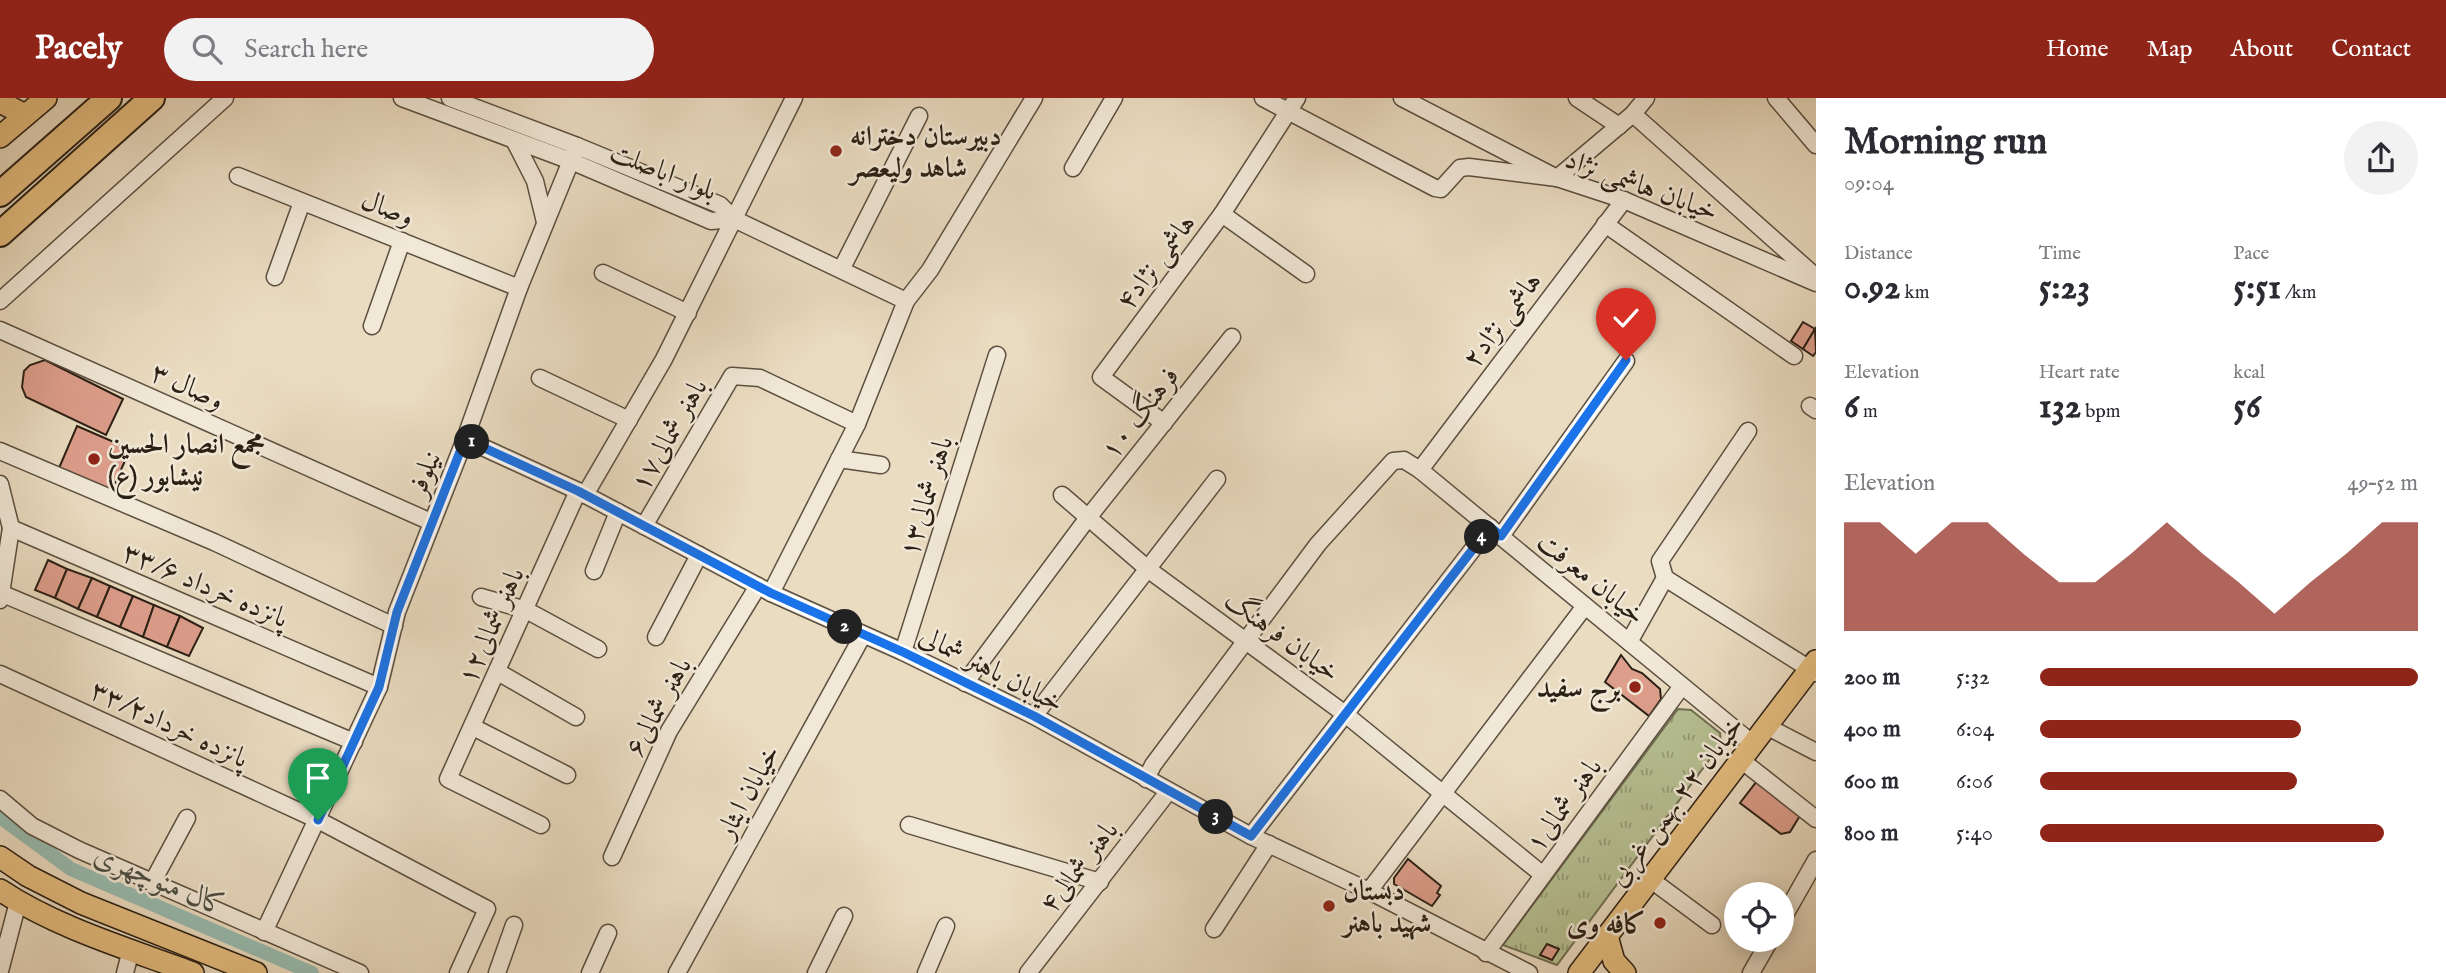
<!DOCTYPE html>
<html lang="en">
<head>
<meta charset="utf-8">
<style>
	body { margin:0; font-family:"IM FELL English",Amiri,serif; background:#f2f2f3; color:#2b2b33; height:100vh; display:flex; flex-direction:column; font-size:26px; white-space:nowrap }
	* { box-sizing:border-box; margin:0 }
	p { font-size:23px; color:#7c7c81 }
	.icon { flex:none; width:38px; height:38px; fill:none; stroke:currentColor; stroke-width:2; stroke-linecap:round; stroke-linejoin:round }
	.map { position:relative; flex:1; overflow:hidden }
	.panel { display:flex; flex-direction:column; background:#fff; width:630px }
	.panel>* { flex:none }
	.buttons { position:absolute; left:1724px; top:784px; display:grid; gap:14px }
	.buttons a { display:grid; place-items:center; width:70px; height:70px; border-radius:50%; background:#fff; box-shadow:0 4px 18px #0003; font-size:35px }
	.pin { position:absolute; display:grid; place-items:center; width:60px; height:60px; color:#fff; margin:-72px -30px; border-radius:50% 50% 50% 0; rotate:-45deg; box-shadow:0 0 7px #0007 }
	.pin .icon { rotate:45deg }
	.km { position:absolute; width:35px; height:35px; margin:-18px; border-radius:50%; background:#222; color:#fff; font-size:19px; line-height:35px; text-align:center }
	.round { display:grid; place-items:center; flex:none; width:74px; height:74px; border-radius:37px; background:#f2f2f3 }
	.headline { display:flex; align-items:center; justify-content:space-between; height:119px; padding:0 28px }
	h1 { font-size:38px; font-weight:800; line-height:52px }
	.metrics { display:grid; grid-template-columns:repeat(3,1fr); gap:10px; height:119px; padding:7px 28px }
	.metrics div { display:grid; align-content:center }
	.metrics b { font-size:35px; font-weight:800 }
	.metrics small { font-size:19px; font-weight:400 }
	.metrics p { font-size:19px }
	.chart { height:196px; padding:14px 28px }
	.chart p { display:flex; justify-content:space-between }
	.chart svg { width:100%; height:126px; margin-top:7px; fill:#8f2418; opacity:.7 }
	ul { padding:0 28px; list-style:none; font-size:23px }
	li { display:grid; grid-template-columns:112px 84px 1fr; align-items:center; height:52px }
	li i { height:18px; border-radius:9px; background:#8f2418 }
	header { display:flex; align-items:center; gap:42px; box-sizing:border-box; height:98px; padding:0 35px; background:#8f2418; color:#fff }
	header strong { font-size:33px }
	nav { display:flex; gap:38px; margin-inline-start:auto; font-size:24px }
	.search { width:490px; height:63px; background:#f2f2f3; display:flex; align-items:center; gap:18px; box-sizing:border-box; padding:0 24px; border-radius:38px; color:#7c7c81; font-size:26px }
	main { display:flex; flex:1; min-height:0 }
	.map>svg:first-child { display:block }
	.park { fill:url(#park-tufts); stroke:#707054; stroke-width:2 }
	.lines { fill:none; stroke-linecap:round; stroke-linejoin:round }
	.canal { stroke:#98bcb0; stroke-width:14 }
	.building { fill:#dd9e8c; stroke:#2b2015; stroke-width:2 }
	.minor-casing { stroke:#5b4f40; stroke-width:19 }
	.major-casing { stroke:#2b2015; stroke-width:24 }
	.highway-casing { stroke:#2b2015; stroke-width:28 }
	.minor { stroke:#f1e8d7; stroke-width:16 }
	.major { stroke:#e5be80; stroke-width:21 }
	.highway { stroke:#e5be80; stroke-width:24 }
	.route-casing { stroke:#fff; stroke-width:14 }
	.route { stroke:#1a73e8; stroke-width:9 }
	.poi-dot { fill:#8f2418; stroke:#f1e8d7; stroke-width:2.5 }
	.labels { text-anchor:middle; stroke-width:5; stroke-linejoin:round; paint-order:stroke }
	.poi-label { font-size:28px; font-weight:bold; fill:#2b2015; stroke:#f1e8d7; text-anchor:start }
	.street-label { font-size:28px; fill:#2b2015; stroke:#f1e8d7 }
	.water-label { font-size:30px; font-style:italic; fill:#4c4f44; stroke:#f1e8d7 }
</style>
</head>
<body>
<header>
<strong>Pacely</strong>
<div class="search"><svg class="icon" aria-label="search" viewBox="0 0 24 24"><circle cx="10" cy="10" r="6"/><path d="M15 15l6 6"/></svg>Search here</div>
<nav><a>Home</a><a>Map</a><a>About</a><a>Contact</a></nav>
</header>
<main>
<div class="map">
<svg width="1816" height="875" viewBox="0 0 1816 875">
	<defs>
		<pattern id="park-tufts" width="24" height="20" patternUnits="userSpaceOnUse" patternTransform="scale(1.75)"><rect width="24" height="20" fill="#b6c093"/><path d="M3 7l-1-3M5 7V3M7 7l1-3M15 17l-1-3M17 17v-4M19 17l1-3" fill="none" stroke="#949c77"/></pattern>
	</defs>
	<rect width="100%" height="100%" fill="#eadcc1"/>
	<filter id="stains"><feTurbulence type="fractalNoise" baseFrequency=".00286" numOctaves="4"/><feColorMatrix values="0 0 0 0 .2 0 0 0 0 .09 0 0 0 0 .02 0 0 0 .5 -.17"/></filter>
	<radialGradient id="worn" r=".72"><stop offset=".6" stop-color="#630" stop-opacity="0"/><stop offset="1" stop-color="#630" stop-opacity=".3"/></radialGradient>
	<polygon class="park" points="1678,611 1691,612 1720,635 1721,646 1557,867 1503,847"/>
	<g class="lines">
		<polyline class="canal" points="0,719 71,771 312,875"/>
	</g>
	<g class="building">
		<polygon points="1803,224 1815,231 1803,251 1791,243"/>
		<polygon points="1815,231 1816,254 1813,258 1803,251"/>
		<polygon points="45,262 123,301 106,337 26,299 22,289 24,273 30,267"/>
		<polygon points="77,328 130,351 112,393 59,370"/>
		<polygon points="48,462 67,471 55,500 35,492"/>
		<polygon points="67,471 92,480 78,511 55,500"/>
		<polygon points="92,480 110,488 97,519 78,511"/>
		<polygon points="110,488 133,498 120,529 97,519"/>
		<polygon points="133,498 154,507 143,539 120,529"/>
		<polygon points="154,507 180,518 167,549 143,539"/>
		<polygon points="180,518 203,530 189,558 167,549"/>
		<polygon points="1621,557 1632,571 1642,575 1660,591 1661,601 1649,618 1605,584"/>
		<polygon points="1757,683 1801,716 1790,734 1781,736 1740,705"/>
		<polygon points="1408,761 1441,788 1437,795 1440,797 1432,808 1394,786 1394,780"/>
		<polygon points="1547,846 1559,851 1552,862 1540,857"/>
	</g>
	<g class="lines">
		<defs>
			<g id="minor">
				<polyline points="402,0 571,63 711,123 734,121"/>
				<polyline points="450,0 577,48 720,107 734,121 906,203"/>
				<polyline points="1263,0 1435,90 1441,91 1460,70 1469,69 1557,80 1624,102 1816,185"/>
				<polyline points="1402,0 1557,80 1633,16 1646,0"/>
				<polyline points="1577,0 1619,28"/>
				<polyline points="1776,0 1816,47"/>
				<polyline points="1633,16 1816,179"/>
				<polyline points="514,42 535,83 545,124"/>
				<polyline points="1073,70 1114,0"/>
				<polyline points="238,78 519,190"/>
				<polyline points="1222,116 1306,176"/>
				<polyline points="1605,126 1794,258"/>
				<polyline points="842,170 919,18"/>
				<polyline points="603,175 688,215"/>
				<polyline points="275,179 302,104"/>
				<polyline points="0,203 225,0"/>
				<polyline points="372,228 402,143"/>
				<polyline points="0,232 431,424"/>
				<polyline points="540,280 629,322"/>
				<polyline points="1810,308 1816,312"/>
				<polyline points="1164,325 1101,279 1222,116 1297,0"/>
				<polyline points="1748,333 1660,463 1665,480 1816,575"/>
				<polyline points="465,341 578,393 771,495 903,554 1034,618 1251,738 1369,793 1529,875"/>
				<polyline points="0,353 214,444 394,528"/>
				<polyline points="839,361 881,367"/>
				<polyline points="1420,372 1624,102"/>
				<polyline points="0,386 11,430 0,502"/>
				<polyline points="585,397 664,261 794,0"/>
				<polyline points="1062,397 1149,472 1345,616 1543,777"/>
				<polyline points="644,428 732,278 760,280 857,326"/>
				<polyline points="11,430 379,589"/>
				<polyline points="1501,438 1626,263"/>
				<polyline points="594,473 618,414"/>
				<polyline points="771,495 857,326 906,203 930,172 1034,0"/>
				<polyline points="3,496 354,644"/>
				<polyline points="481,499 526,512 598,551"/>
				<polyline points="656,539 699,457"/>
				<polyline points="1629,544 1665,480"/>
				<polyline points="903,554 997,257"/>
				<polyline points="498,574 576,619"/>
				<polyline points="0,576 318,722 487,811 458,875"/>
				<polyline points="965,585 1087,421 1232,239"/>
				<polyline points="1034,618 1217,381"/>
				<polyline points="1766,628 1816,654"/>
				<polyline points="473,629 567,677"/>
				<polyline points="1741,662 1816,721"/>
				<polyline points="1146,681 1153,667 1318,446 1393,363 1404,362 1420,372 1753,646"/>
				<polyline points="0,701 32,728 79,752 360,875"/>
				<polyline points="541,727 448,681 578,393"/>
				<polyline points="909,727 1100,784"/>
				<polyline points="1251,738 1490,429"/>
				<polyline points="612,759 669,633 758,488"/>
				<polyline points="1650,781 1712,827"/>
				<polyline points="152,785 187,720"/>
				<polyline points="1369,793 1585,508"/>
				<polyline points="1782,822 1816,762"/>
				<polyline points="1214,831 1269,746"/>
				<polyline points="264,834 379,589 397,514 465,341 519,190 577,48"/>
				<polyline points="1486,855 1682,588"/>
				<polyline points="0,873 18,804"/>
				<polyline points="125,875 131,852"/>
				<polyline points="497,875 514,827"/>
				<polyline points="590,875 608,835"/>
				<polyline points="677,875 863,537"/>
				<polyline points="816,875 844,818"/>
				<polyline points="926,875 946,828"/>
				<polyline points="1028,875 1168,694"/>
				<polyline points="1751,875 1770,842"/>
			</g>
			<g id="major">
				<polyline points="0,4 25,17"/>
				<polyline points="0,39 46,0"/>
				<polyline points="0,759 28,778 81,805 256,875"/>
				<path d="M0 792C57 830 129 851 193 875"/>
				<polyline points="1607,838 1614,863 1625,875"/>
				<polyline points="1579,875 1816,563"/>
			</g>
			<g id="highway">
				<polyline points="0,96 109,0"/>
				<polyline points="0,136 152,0"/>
			</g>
		</defs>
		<use href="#minor" class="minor-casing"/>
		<use href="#major" class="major-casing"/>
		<use href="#highway" class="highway-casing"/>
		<use href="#minor" class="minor"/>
		<use href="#major" class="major"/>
		<use href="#highway" class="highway"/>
	</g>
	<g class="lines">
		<defs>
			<polyline id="route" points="318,722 379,589 397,514 465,341 578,393 771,495 903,554 1034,618 1251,738 1490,429 1501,438 1626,262"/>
		</defs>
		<use href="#route" class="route-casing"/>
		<use href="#route" class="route"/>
	</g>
	<g class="poi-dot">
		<circle cx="836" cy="53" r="7"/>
		<circle cx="94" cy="361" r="7"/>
		<circle cx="1635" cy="589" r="7"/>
		<circle cx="1329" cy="808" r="7"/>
		<circle cx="1660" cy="825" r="7"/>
	</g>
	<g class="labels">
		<g class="poi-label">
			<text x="850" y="47">دبیرستان دخترانه<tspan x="850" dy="32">شاهد ولیعصر</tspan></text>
			<text x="108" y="355">مجمع انصار الحسین<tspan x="108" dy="32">(ع) نیشابور</tspan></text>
			<text x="1621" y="599" text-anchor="end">برج سفید</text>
			<text x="1343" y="802">دبستان<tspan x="1343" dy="32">شهید باهنر</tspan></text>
			<text x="1646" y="835" text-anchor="end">کافه وی</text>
		</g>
		<g class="street-label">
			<text transform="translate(664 72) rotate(22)" y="10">بلوار اباصلت</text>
			<text transform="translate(1642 86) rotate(20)" y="10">خیابان هاشمی نژاد</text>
			<text transform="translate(388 109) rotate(21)" y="10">وصال</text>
			<text transform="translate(1155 163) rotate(-53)" y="10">هاشمی نژاد۴</text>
			<text transform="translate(1501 221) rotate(-53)" y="10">هاشمی نژاد۲</text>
			<text transform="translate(188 287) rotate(24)" y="10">وصال ۳</text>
			<text transform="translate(1139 314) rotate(-52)" y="10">فرهنگ ۱۰</text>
			<text transform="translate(668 336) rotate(-60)" y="10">باهنر شمالی۱۷</text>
			<text transform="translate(423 375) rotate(-68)" y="10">نیلوفر</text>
			<text transform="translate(925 398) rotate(-73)" y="10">باهنر شمالی۱۳</text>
			<text transform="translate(1592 479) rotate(39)" y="10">خیابان معرفت</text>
			<text transform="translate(206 486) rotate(23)" y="10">پانزده خرداد ۳۳/۶</text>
			<text transform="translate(490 527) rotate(-66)" y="10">باهنر شمالی۱۲</text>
			<text transform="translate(1283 537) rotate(36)" y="10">خیابان فرهنگ</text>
			<text transform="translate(992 570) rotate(27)" y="10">خیابان باهنر شمالی</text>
			<text transform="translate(657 608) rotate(-61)" y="10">باهنر شمالی۶</text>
			<text transform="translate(170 625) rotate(25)" y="10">پانزده خرداد۳۳/۲</text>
			<text transform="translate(747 693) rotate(-61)" y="10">خیابان ایثار</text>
			<text transform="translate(1675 702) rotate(-53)" y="10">خیابان ۲۲ بهمن غربی</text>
			<text transform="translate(1563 706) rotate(-54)" y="10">باهنر شمالی۱</text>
			<text transform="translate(1078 768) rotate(-52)" y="10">باهنر شمالی۴</text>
		</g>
		<g class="water-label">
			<text transform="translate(161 782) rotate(23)" y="10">کال منوچهری</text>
		</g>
	</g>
	<rect width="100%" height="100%" filter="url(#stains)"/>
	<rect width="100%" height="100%" fill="url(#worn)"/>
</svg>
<div class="buttons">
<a><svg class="icon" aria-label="locate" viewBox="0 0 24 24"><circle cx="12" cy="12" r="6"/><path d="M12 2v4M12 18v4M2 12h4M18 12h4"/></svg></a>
</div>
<div class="pin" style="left:318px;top:722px;background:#1e9e55"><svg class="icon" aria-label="arrive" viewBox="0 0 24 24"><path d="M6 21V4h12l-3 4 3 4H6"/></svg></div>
<div class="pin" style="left:1626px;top:262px;background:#d93025"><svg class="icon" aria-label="check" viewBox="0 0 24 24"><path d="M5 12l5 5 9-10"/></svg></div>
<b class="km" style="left:472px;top:344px">1</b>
<b class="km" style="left:845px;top:529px">2</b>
<b class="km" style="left:1216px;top:719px">3</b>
<b class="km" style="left:1482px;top:439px">4</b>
</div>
<section class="panel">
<div class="headline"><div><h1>Morning run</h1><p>09:04</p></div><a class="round"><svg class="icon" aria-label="share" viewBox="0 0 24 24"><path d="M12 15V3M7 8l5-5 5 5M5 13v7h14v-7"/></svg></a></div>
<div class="metrics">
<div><p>Distance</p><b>0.92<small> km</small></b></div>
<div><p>Time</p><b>5:23</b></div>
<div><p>Pace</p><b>5:51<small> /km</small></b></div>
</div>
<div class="metrics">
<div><p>Elevation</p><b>6<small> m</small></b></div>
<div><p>Heart rate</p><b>132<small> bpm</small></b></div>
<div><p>kcal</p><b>56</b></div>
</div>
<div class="chart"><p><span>Elevation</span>49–52 m</p>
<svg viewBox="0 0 160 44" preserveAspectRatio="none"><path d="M0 44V6L10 6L20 17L30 6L40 6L50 17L60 27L70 27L80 17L90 6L100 17L110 27L120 38L130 27L140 17L150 6L160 6V44z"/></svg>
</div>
<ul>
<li><b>200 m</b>5:32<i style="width:100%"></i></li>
<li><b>400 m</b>6:04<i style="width:69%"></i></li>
<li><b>600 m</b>6:06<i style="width:68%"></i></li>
<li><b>800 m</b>5:40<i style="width:91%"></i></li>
</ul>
</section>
</main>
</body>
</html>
